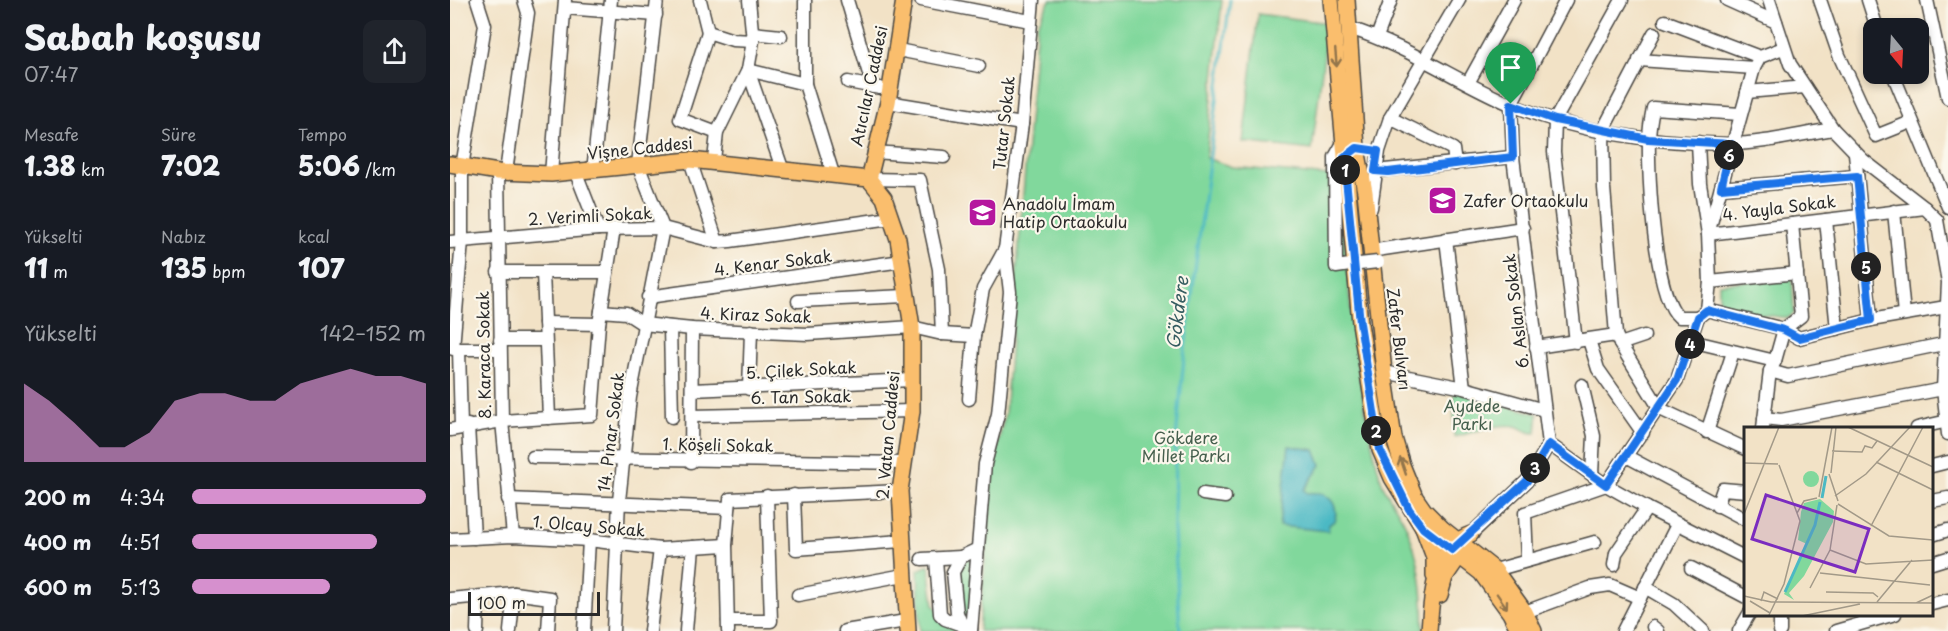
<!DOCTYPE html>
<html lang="tr">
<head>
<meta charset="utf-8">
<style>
	body { margin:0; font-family:"Playpen Sans",sans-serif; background:#20242c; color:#f1f3f6; height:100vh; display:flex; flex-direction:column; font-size:22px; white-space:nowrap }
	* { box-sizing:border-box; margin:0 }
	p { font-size:20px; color:#9ea1a6 }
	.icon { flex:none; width:33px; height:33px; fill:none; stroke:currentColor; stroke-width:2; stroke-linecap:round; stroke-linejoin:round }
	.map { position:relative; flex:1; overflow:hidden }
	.panel { display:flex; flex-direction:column; background:#171b24; width:450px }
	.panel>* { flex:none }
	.needle { width:39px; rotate:162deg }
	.tools { position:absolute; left:1413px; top:18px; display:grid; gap:12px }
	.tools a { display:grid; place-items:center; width:66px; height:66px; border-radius:12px; background:#171b24; box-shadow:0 3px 9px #0003; font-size:30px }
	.scale { position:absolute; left:18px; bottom:15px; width:132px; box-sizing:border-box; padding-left:6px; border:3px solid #2b2b2b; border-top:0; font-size:16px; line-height:21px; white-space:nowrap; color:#2b2b2b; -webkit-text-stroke:4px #fbf7ec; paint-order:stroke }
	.pin { position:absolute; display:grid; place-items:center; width:51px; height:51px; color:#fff; margin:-62px -26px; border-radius:50% 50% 50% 0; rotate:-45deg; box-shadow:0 0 6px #0007 }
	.pin .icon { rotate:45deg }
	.km { position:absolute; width:30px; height:30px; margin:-15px; border-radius:50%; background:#222; color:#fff; font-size:16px; line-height:30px; text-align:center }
	.round { display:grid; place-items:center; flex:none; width:63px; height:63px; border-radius:12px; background:#20242c }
	.headline { display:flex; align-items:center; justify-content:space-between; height:102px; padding:0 24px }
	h1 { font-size:33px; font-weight:800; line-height:45px }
	.figures { display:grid; grid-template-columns:repeat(3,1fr); gap:9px; height:102px; padding:6px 24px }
	.figures div { display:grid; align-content:center }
	.figures b { font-size:26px; font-weight:800 }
	.figures small { font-size:16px; font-weight:400 }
	.figures p { font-size:16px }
	.chart { height:168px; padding:12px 24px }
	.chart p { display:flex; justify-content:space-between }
	.chart svg { width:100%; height:108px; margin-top:6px; fill:#d690ce; opacity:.7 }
	ul { padding:0 24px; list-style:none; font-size:20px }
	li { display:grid; grid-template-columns:96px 72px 1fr; align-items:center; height:45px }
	li i { height:15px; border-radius:8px; background:#d690ce }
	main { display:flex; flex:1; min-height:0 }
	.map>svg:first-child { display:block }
	.green { fill:#81d89c; stroke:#568264; stroke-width:1.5 }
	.water { fill:#4bb9c4; stroke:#3b7278; stroke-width:1.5 }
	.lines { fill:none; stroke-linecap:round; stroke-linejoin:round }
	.stream { stroke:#4bb9c4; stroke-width:3 }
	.minor-casing { stroke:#494642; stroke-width:15 }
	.major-casing { stroke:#494642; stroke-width:18 }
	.minor { stroke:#fff; stroke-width:12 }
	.major { stroke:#fabe6d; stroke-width:15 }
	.minor-bridge-casing { stroke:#494642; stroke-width:15; stroke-linecap:butt }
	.minor-bridge { stroke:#fff; stroke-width:12 }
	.oneway { stroke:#92744c }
	.route-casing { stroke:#fff; stroke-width:12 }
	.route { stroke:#1a73e8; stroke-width:8 }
	.labels { text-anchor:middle; stroke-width:4.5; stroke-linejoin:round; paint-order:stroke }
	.street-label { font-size:16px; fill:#2b2b2b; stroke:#fbf7ec }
	.poi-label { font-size:16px; fill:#2b2b2b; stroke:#fbf7ec; text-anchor:start }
	.park-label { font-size:16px; fill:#455f4d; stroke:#fbf7ec }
	.water-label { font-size:18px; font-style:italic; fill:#365d61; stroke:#fbf7ec }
	.inset-river { fill:none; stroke:#4bb9c4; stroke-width:3 }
	.inset-road { fill:none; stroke:#a29988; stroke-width:1.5 }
	.view { fill:#7b2cbf; fill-opacity:0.15; stroke:#7b2cbf; stroke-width:3 }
	.inset-edge { fill:none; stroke:#2b2b2b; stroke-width:3 }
</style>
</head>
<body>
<main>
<section class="panel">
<div class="headline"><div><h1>Sabah koşusu</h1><p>07:47</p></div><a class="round"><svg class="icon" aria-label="share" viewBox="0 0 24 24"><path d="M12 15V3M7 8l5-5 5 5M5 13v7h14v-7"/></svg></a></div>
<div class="figures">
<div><p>Mesafe</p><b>1.38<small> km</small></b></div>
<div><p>Süre</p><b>7:02</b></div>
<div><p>Tempo</p><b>5:06<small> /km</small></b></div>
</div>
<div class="figures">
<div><p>Yükselti</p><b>11<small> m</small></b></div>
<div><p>Nabız</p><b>135<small> bpm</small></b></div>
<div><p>kcal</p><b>107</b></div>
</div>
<div class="chart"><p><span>Yükselti</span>142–152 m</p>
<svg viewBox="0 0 160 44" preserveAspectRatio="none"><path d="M0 44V12L10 19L20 28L30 38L40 38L50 32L60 19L70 16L80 16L90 19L100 19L110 12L120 9L130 6L140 9L150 9L160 12V44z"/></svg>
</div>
<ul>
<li><b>200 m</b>4:34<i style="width:100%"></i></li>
<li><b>400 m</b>4:51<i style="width:79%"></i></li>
<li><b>600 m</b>5:13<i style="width:59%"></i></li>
</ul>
</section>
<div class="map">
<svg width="1498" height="631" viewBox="0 0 1498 631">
	<rect width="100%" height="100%" fill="#fbf7ec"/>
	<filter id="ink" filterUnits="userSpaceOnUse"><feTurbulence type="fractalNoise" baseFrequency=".0167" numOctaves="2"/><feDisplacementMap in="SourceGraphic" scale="12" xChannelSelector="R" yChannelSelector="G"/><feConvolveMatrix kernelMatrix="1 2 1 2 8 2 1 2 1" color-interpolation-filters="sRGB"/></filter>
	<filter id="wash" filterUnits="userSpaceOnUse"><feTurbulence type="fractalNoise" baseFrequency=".008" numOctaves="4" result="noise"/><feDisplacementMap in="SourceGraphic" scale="24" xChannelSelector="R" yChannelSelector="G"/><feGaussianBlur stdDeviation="1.35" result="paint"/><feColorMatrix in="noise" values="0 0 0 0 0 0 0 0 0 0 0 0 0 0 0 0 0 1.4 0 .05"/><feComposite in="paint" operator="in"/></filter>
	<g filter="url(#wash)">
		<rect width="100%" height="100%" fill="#f2e2c6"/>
		<g class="green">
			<path d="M600 0H772L756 158 782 167 890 177C897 278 904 382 931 480 936 495 948 509 955 524 970 556 975 596 973 631H529L543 466 555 414 587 25Z"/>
			<polygon points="808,14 878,23 862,150 793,142"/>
			<polygon points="1342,277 1344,313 1338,318 1269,309 1269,284"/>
			<path d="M1004 391 1088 414 1086 433C1077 434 1073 428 1065 426 1045 423 1023 433 1004 437Z"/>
			<polygon points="522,555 520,624 515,622 507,587 509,565"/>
			<polygon points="479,565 484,606 516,631 470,631 468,570"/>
		</g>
		<path class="water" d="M839 446 865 450 871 465 854 490 857 493C875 491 889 500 885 520L879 525 878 531 829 526Z"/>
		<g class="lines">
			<polyline class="stream" points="730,631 724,530 725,450 735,348 780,0"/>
		</g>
	</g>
	<g filter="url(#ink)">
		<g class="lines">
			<defs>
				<g id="minor">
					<polyline points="250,0 258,32"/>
					<polyline points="355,0 355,84 383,174"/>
					<polyline points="397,0 423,87"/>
					<polyline points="471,0 580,21"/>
					<polyline points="1116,0 1061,104 1063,157 1099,444 1156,485 1197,508 1296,558"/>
					<polyline points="1277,0 1326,22"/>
					<polyline points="1319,0 1340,64 1383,129 1413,160 1475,208 1487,220"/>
					<polyline points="1370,0 1389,55 1426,136 1461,122"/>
					<polyline points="1418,0 1427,28"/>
					<polyline points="1477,0 1498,98"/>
					<polyline points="115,8 206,15"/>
					<polyline points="1215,21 1310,57"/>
					<path d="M899 28C957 46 1005 80 1060 104 1127 133 1207 143 1279 144 1313 144 1350 134 1383 129"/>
					<polyline points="258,32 230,119 267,133"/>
					<polyline points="258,32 283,40 303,41"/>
					<polyline points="303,33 331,36"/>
					<polyline points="927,37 941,0"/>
					<polyline points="448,50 529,66"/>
					<polyline points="1189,60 1304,68"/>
					<polyline points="298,70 332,168"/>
					<polyline points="298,70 355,84"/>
					<polyline points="1443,74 1498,207"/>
					<polyline points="398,82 430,88"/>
					<polyline points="1018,83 1064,0"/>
					<polyline points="1297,92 1355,87"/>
					<polyline points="438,102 572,124"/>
					<polyline points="940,118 1003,149 1005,164"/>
					<polyline points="1248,142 1250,184 1258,234 1475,208"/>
					<polyline points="893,143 885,157 886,267 900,265"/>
					<polyline points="424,152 494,157"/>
					<polyline points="1405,153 1421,320"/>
					<polyline points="240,160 267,242"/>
					<polyline points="264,160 267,133 298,70 303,41 299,0"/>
					<polyline points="143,171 161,0"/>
					<polyline points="925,171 1063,157"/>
					<polyline points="48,172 52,421 63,536"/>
					<polyline points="56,172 78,13 74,0"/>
					<polyline points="126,173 148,229"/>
					<polyline points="101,174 115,0"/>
					<polyline points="419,179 470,180 489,269 492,334"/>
					<polyline points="1271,188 1407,176"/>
					<polyline points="921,208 929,151 940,118 1009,0"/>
					<polyline points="1444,211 1454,314"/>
					<polyline points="1376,220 1387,329"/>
					<polyline points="1487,220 1498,282 1493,389 1498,434"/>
					<polyline points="996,239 1014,388"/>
					<polyline points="0,242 148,229 213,228 267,242 280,241 441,218"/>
					<polyline points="920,251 1073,228"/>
					<polyline points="48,272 157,272"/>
					<polyline points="93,272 99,418"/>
					<polyline points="1260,282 1347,273"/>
					<polyline points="198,297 452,261"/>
					<polyline points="348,301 456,296"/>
					<polyline points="1257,310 1334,329 1349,338 1421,320 1496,307"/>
					<polyline points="151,311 176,313 193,324 242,329 358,334 462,327 492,334 524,336 533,289 555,249"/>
					<path d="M1248 317H1229C1204 296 1198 175 1199 140 1199 129 1201 118 1203 108L1290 114"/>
					<polyline points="95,323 149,324"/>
					<polyline points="220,327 222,417"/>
					<polyline points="1334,329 1351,316 1342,224"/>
					<polyline points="1194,336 1170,344 1210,409 1296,449"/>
					<polyline points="50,340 95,340"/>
					<polyline points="1139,340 1148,369 1193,433"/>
					<polyline points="1241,341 1325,361 1320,371 1313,428"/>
					<polyline points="1126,342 1104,152 1105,120 1172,0"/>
					<polyline points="1170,344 1166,335 1154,188 1153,130 1204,33"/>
					<polyline points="1086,347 1166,335"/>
					<polyline points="3,348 12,241 12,167 35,25 27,0"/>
					<polyline points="3,349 50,349"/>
					<polyline points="9,349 11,427"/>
					<polyline points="1325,361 1334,329"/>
					<polyline points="1320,371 1338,376 1498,343"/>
					<polyline points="934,372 1014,388 1094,410"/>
					<polyline points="1132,385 1144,436 1142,474"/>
					<polyline points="299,389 301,331"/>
					<polyline points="242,390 462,380"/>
					<polyline points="519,399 524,336"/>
					<polyline points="242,416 462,411"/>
					<polyline points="1314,418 1331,420 1493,389"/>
					<polyline points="18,425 24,538"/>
					<polyline points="1467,428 1498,421"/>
					<polyline points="0,430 52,421 142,415 149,324 164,229"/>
					<polyline points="1257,432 1283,352"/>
					<polyline points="1176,456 1296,520"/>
					<polyline points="83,457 453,463"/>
					<polyline points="241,462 242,329"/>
					<polyline points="1482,466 1498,462"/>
					<polyline points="1156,485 1227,380 1248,317 1257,310 1260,282 1258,234 1304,68 1310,57 1333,48"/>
					<polyline points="753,494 775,497"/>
					<polyline points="344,495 346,549 451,541"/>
					<polyline points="58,499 279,508"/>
					<polyline points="1482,501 1498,498"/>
					<polyline points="1267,506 1273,489 1296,491"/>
					<polyline points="1021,534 1077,481 1099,444"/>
					<polyline points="1482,535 1498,530"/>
					<polyline points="0,539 63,536 139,540 210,549 276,545"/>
					<polyline points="472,559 511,557"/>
					<polyline points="486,559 490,614 495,619 512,625"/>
					<polyline points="1077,560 1075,513 1156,485"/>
					<polyline points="1482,563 1498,558"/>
					<polyline points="1164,565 1166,553 1197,508"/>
					<polyline points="1241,568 1296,597"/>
					<polyline points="1045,570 1145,542"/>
					<polyline points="1195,587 1224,604 1253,631"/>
					<polyline points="348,595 454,575"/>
					<polyline points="0,599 64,593 100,598 98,631"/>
					<polyline points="1482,604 1498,600"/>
					<polyline points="1075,612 1140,588 1160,585 1190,598"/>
					<polyline points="1330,614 1330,631"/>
					<polyline points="278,621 321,621 317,496"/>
					<polyline points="1203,627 1208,631"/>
					<polyline points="521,629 512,625 507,613 503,572 511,557 528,549"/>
					<polyline points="27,631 28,597"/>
					<polyline points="60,631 64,593"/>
					<polyline points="134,631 139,540"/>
					<polyline points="163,631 169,501 180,397 213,228 188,165 207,0"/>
					<polyline points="200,631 210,549"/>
					<polyline points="236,631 243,547"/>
					<polyline points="278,631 276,545 280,499 450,491"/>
					<polyline points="395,631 456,621"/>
					<polyline points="521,631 535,464 548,414 560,292 555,249 572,124 583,0"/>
					<polyline points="1173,631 1227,525"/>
					<polyline points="1289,631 1299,614"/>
					<polyline points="1386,631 1445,614"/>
				</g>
				<g id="major">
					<polyline points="881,0 910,323 930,450 942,478 973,528 1031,573 1060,613 1069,631"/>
					<polyline points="897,0 907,148 915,192 934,372 944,438 952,465 965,497 974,510 993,529 1045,570 1075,612 1084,631"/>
					<polyline points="0,164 48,172 101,174 240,160 419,179"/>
					<polyline points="419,179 434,198 448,239 462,327 462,411 450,491 458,631"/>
					<polyline points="419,179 438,102 454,0"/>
					<polyline points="973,528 984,557 984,576"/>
					<polyline points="990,595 995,577 1015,548"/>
					<path d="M979 631C981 599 984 546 1021 534"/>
				</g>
			</defs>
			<use href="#minor" class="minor-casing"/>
			<use href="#major" class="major-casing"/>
			<use href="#minor" class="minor"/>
			<use href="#major" class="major"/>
			<defs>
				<polyline id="minor-bridge" points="900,265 928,262"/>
			</defs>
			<use href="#minor-bridge" class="minor-bridge-casing"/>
			<use href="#minor-bridge" class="minor-bridge"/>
		</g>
		<defs><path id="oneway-shaft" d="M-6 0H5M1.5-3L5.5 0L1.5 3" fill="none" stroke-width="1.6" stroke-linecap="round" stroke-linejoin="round" transform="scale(1.5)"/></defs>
		<g class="oneway">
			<use href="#oneway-shaft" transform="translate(886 58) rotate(85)"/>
			<use href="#oneway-shaft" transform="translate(953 466) rotate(-109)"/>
			<use href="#oneway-shaft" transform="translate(1052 601) rotate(55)"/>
		</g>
	</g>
	<g class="lines" filter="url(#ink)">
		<defs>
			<polygon id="route" points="1061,104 1105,120 1198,139 1281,144 1271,188 1407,176 1421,320 1349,338 1334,330 1257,310 1248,317 1227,380 1156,485 1099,444 1077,481 1002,550 973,528 959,509 930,450 910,323 894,158 907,148 928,151 925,171 938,172 1063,157"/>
		</defs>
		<use href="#route" class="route-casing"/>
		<use href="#route" class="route"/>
	</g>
	<defs>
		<symbol id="school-square" viewBox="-11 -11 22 22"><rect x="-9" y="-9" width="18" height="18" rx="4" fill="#b5179e" stroke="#fbf7ec"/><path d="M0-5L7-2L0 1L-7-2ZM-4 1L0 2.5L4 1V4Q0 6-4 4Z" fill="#fff"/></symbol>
	</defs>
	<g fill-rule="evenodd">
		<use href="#school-square" x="976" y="184" width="33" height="33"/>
		<use href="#school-square" x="516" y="196" width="33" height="33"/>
	</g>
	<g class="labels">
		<g class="street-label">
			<text transform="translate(419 86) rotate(-78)" y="6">Atıcılar Caddesi</text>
			<text transform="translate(554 123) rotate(-84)" y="6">Tutar Sokak</text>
			<text transform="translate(190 148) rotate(-6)" y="6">Vişne Caddesi</text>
			<text transform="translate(1329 208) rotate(-7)" y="6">4. Yayla Sokak</text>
			<text transform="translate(140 216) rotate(-3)" y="6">2. Verimli Sokak</text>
			<text transform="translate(323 263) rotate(-7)" y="6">4. Kenar Sokak</text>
			<text transform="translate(1066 311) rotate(-97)" y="6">6. Aslan Sokak</text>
			<text transform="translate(306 315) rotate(2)" y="6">4. Kiraz Sokak</text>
			<text transform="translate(949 339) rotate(83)" y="6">Zafer Bulvarı</text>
			<text transform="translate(34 355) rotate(-91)" y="6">8. Karaca Sokak</text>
			<text transform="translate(351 370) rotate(-3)" y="6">5. Çilek Sokak</text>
			<text transform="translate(351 397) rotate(-1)" y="6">6. Tan Sokak</text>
			<text transform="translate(161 432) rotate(-83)" y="6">14. Pınar Sokak</text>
			<text transform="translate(438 435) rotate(-85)" y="6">2. Vatan Caddesi</text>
			<text transform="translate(268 445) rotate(1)" y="6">1. Köşeli Sokak</text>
			<text transform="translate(139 526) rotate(5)" y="6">1. Olcay Sokak</text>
		</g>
		<g class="poi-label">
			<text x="1013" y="207">Zafer Ortaokulu</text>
			<text x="553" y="210">Anadolu İmam<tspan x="553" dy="18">Hatip Ortaokulu</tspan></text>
		</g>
		<g class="park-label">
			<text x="1022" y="412">Aydede<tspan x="1022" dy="18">Parkı</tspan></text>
			<text x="736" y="444">Gökdere<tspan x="736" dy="18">Millet Parkı</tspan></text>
		</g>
		<g class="water-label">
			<text transform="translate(728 313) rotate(-83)" y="6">Gökdere</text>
		</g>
	</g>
	<g transform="translate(1294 427)">
		<rect width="189" height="189" fill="#f2e2c6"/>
		<path d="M59 52a8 8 0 1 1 16 0a8 8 0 1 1-16 0ZM76 72 90 84 89 95 60 149 45 166 50 173 40 167 63 117 54 113 57 85 60 76Z" fill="#81d89c"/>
		<path class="inset-river" d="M78 71 82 49M41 165 71 98 76 75"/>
		<path class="inset-road" d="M104 0 189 40M88 24 118 25 121 19 128 21 133 14M132 35 189 63M0 36 34 37M87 46 92 0M85 47 94 74M91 69 122 47 166 0M75 70 88 0M94 77 145 109 189 113M53 86 60 74 73 71M0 87 35 0M127 99 179 0M86 123 122 137 189 133M86 123 93 78M76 146 186 158M66 161 86 123M82 165 129 166 134 170M0 169 27 175 189 176M6 174 26 186M17 174 20 165 34 172M133 175 168 133M172 176 189 168M25 188 40 157 56 94 35 38M58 189 116 177"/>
		<path class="view" d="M22 68 125 102 111 145 8 112Z"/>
		<rect width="189" height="189" class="inset-edge"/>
	</g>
</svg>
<div class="tools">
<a><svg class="needle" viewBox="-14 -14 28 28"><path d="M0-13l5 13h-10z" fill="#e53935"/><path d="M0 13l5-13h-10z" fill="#9ea1a6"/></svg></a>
</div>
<div class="scale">100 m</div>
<div class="pin" style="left:1061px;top:104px;background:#1e9e55"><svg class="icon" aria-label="arrive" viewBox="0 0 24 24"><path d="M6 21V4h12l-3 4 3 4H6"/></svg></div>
<b class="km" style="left:895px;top:170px">1</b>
<b class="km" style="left:926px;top:431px">2</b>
<b class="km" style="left:1085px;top:468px">3</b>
<b class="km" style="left:1240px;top:344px">4</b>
<b class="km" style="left:1416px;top:267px">5</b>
<b class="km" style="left:1279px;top:155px">6</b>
</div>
</main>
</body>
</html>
